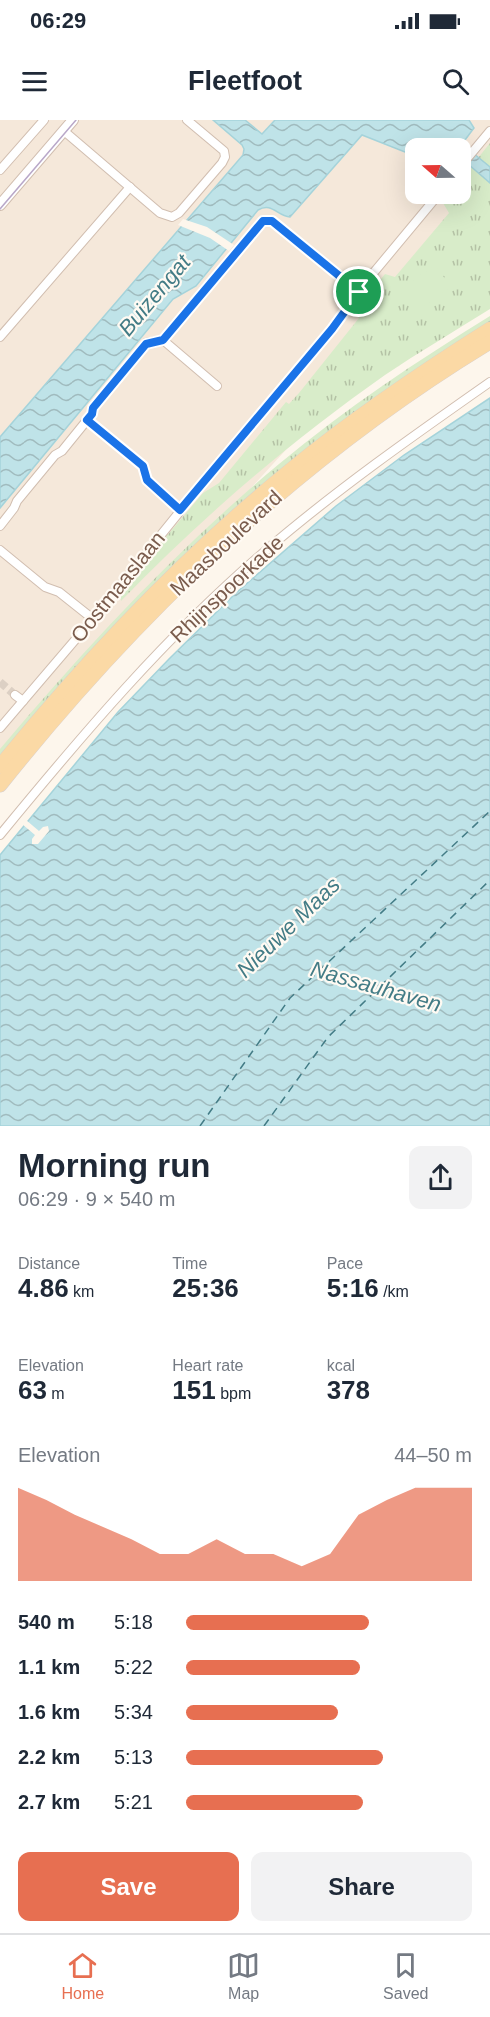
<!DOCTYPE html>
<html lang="en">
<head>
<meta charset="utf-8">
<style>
	body { margin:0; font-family:Helvetica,sans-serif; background:#f2f2f3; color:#1f2937; height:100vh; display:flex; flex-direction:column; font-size:22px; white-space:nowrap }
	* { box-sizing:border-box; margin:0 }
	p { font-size:20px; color:#747a83 }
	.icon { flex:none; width:33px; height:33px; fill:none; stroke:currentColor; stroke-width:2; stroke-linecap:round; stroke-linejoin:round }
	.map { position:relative; height:1006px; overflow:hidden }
	.drawer { display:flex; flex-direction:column; background:#fff; flex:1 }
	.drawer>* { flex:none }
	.needle { width:39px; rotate:290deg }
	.tools { position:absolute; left:405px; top:18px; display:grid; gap:12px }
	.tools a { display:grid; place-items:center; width:66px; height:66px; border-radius:12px; background:#fff; box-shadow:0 6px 24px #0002; font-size:30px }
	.pin { position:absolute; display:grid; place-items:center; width:51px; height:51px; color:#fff; margin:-26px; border:3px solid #fff; border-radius:50%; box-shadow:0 2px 6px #0007 }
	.round { display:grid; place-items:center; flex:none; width:63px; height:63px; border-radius:12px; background:#f2f2f3 }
	.headline { display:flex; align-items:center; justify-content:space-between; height:102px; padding:0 18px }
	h1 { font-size:33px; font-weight:800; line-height:45px }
	.figures { display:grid; grid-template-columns:repeat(3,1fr); gap:9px; height:102px; padding:6px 18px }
	.figures div { display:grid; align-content:center }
	.figures b { font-size:26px; font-weight:800 }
	.figures small { font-size:16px; font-weight:400 }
	.figures p { font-size:16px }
	.chart { height:168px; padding:12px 18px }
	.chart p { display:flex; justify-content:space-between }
	.chart svg { width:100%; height:108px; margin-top:6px; fill:#e76f51; opacity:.7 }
	.action { display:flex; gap:12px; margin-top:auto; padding:12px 18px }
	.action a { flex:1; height:69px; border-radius:12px; background:#e76f51; color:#fff; font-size:24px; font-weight:800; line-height:69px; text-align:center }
	.action a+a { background:#f2f2f3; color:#1f2937 }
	ul { padding:0 18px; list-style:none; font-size:20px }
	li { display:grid; grid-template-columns:96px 72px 1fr; align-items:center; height:45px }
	li i { height:15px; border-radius:8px; background:#e76f51 }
	.status { display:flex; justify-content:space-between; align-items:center; height:42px; padding:0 30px; background:#fff; direction:ltr }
	.status svg { height:16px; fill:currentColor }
	header { display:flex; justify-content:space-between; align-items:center; height:78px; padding:0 18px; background:#fff; font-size:27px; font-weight:800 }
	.dock { display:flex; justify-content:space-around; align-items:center; height:84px; border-top:2px solid #e0e1e3; background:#fff; font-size:16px; color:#747a83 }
	.dock a { display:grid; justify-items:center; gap:3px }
	.dock .on { color:#e76f51 }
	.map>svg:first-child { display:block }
	.residential { fill:#f5e8da; fill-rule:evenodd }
	.grass { fill:url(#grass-tufts) }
	.pitch { fill:#d8ecc9 }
	.water { fill:url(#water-waves); stroke:#a5d3da; stroke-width:1.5 }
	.pier { fill:#fdf6ec }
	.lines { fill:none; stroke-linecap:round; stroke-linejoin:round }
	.ferry { stroke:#437c86; stroke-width:1.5; stroke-dasharray:8 6; stroke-linecap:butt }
	.minor-tunnel { stroke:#dcd0c4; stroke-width:8; stroke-dasharray:8 4; stroke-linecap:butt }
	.minor-casing { stroke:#d1beb0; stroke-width:10 }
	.tertiary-casing { stroke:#d1beb0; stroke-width:12 }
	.primary-casing { stroke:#dad1cd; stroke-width:15 }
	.minor { stroke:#fff; stroke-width:8 }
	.tertiary { stroke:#fff; stroke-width:10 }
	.primary { stroke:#fbd9a5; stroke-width:14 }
	.tram { stroke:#b9a8c9; stroke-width:1.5 }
	.route-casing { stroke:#fff; stroke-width:12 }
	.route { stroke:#1a73e8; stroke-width:8 }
	.labels { text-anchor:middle; stroke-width:4.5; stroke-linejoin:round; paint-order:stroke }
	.street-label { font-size:21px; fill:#7a5c4d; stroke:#fffaf3 }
	.water-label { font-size:22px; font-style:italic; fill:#437c86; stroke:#fffaf3 }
</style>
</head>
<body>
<div class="status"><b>06:29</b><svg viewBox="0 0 49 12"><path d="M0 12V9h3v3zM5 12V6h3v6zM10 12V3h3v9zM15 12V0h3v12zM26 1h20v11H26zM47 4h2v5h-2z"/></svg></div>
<header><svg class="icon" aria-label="menu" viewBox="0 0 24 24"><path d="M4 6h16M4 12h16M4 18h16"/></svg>Fleetfoot<svg class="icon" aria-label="search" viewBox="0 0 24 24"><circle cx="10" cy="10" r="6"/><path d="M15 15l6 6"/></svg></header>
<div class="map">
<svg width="490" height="1006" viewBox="0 0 490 1006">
	<defs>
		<pattern id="grass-tufts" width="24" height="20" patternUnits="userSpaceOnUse" patternTransform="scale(1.5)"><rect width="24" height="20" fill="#d8ecc9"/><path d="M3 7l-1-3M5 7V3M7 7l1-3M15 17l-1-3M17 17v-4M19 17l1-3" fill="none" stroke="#b4c2a5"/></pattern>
		<pattern id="water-waves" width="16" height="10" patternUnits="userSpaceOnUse" patternTransform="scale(1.5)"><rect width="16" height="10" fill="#bfe3e8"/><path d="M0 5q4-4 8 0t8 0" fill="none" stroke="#a0bbbe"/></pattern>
	</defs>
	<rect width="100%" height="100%" fill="#fdf6ec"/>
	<path class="residential" d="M0 0H490V101L481 116 0 643ZM416 28H460V74H416Z"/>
	<g class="grass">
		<path d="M490 23V189C455 211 419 232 385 255 291 321 201 398 121 481L120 474 122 469 203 373 219 363 286 282 289 284 299 273 359 198 353 193 385 154 395 157 449 93 443 83 451 74H460L461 61 471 47 476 51 483 42 478 38Z"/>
		<path d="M490 196V202L459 221 395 264 0 638V629C86 527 176 430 279 344 345 289 417 241 490 196Z"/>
	</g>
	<polygon class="pitch" points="435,145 451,167 415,193 399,170"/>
	<g class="water">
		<path d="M213 0H245L262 14 275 0H469L474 8 462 24 490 47V63L461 38 460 28H416L415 36 362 15 290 97C277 96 272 82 258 90L196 166 173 179 0 388V317L243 35 244 29 242 25Z"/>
		<polygon points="490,278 490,1006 0,1006 0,735 118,592 169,539 236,473 336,386 404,335"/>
	</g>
	<g class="pier">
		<polygon points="183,99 207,107 234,125 229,131 210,118 178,105"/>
		<polygon points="26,700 39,711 43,707 48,706 49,711 38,724 32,724 32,719 35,715 22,704"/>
	</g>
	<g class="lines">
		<g class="ferry">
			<polyline points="200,1006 290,878 490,691"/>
			<polyline points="264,1006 328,917 490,760"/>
		</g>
		<polyline class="minor-tunnel" points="0,562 15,575"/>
		<defs>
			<g id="minor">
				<polyline points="64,11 160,93 172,97 179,93 222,43 225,37 224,31 187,0"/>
				<polyline points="460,47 490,11"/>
				<polyline points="0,50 44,0"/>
				<polyline points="0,217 130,67"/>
				<polyline points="217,266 163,220 263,101 272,101 359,172"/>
				<polyline points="87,300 143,346 147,360 180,390"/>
				<polyline points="0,406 14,388 17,381 55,335 62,331 92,294 93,288 146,223 163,220"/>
				<polyline points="0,430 45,467 59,472 93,499"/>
				<polyline points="15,575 23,581"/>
				<polyline points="0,608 93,499 198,369 332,209 353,181 365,163 439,74"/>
				<path d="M0 715C82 615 166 516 264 432 336 370 413 316 490 262"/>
			</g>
			<polyline id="tertiary" points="0,85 73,0"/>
			<g id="primary">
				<path d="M0 646C88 538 184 436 293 348 355 297 422 252 490 209"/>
				<path d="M0 665C138 492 300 337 490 222"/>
			</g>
		</defs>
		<use href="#minor" class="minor-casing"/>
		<use href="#tertiary" class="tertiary-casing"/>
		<use href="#primary" class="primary-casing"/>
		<use href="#minor" class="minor"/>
		<use href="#tertiary" class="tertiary"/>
		<use href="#primary" class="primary"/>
		<polyline class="tram" points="0,89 76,0"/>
	</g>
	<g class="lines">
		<defs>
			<polygon id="route" points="263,101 272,101 359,172 332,209 180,390 147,360 143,346 87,300 92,294 93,288 146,224 163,220"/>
		</defs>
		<use href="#route" class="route-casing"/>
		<use href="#route" class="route"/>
	</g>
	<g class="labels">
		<g class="street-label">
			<text transform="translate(226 423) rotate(-43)" y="7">Maasboulevard</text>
			<text transform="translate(118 467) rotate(-51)" y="7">Oostmaaslaan</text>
			<text transform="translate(227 469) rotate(-43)" y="7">Rhijnspoorkade</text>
		</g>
		<g class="water-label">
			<text transform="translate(154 175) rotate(-50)" y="8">Buizengat</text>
			<text transform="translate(288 807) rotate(-44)" y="8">Nieuwe Maas</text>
			<text transform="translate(376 866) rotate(16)" y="8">Nassauhaven</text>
		</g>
	</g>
</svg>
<div class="tools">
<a><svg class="needle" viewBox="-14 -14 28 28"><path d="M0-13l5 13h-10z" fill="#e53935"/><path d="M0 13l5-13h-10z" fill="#747a83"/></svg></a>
</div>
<div class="pin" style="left:359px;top:172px;background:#1e9e55"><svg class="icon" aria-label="arrive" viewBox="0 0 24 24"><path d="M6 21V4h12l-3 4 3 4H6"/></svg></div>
</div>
<section class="drawer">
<div class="headline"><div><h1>Morning run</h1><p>06:29 · 9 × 540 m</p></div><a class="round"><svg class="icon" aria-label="share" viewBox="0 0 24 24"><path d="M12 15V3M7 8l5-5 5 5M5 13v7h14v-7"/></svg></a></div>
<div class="figures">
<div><p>Distance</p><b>4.86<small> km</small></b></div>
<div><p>Time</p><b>25:36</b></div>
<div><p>Pace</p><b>5:16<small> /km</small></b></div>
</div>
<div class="figures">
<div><p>Elevation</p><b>63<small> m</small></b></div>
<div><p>Heart rate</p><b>151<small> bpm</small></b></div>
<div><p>kcal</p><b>378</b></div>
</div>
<div class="chart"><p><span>Elevation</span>44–50 m</p>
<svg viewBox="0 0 160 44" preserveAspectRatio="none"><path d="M0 44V6L10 11L20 17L30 22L40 27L50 33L60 33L70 27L80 33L90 33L100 38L110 33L120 17L130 11L140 6L150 6L160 6V44z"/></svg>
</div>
<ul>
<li><b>540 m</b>5:18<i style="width:64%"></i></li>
<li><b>1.1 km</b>5:22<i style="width:61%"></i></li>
<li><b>1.6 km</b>5:34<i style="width:53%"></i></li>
<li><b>2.2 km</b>5:13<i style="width:69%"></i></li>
<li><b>2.7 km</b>5:21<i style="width:62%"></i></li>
</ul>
<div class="action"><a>Save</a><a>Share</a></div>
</section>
<nav class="dock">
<a class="on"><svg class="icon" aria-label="home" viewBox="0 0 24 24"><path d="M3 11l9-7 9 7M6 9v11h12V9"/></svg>Home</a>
<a><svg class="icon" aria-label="map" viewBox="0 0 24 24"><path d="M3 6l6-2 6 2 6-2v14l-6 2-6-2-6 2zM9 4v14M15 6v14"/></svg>Map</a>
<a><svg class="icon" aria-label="saved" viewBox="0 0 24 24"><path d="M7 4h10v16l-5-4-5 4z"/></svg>Saved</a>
</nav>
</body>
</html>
